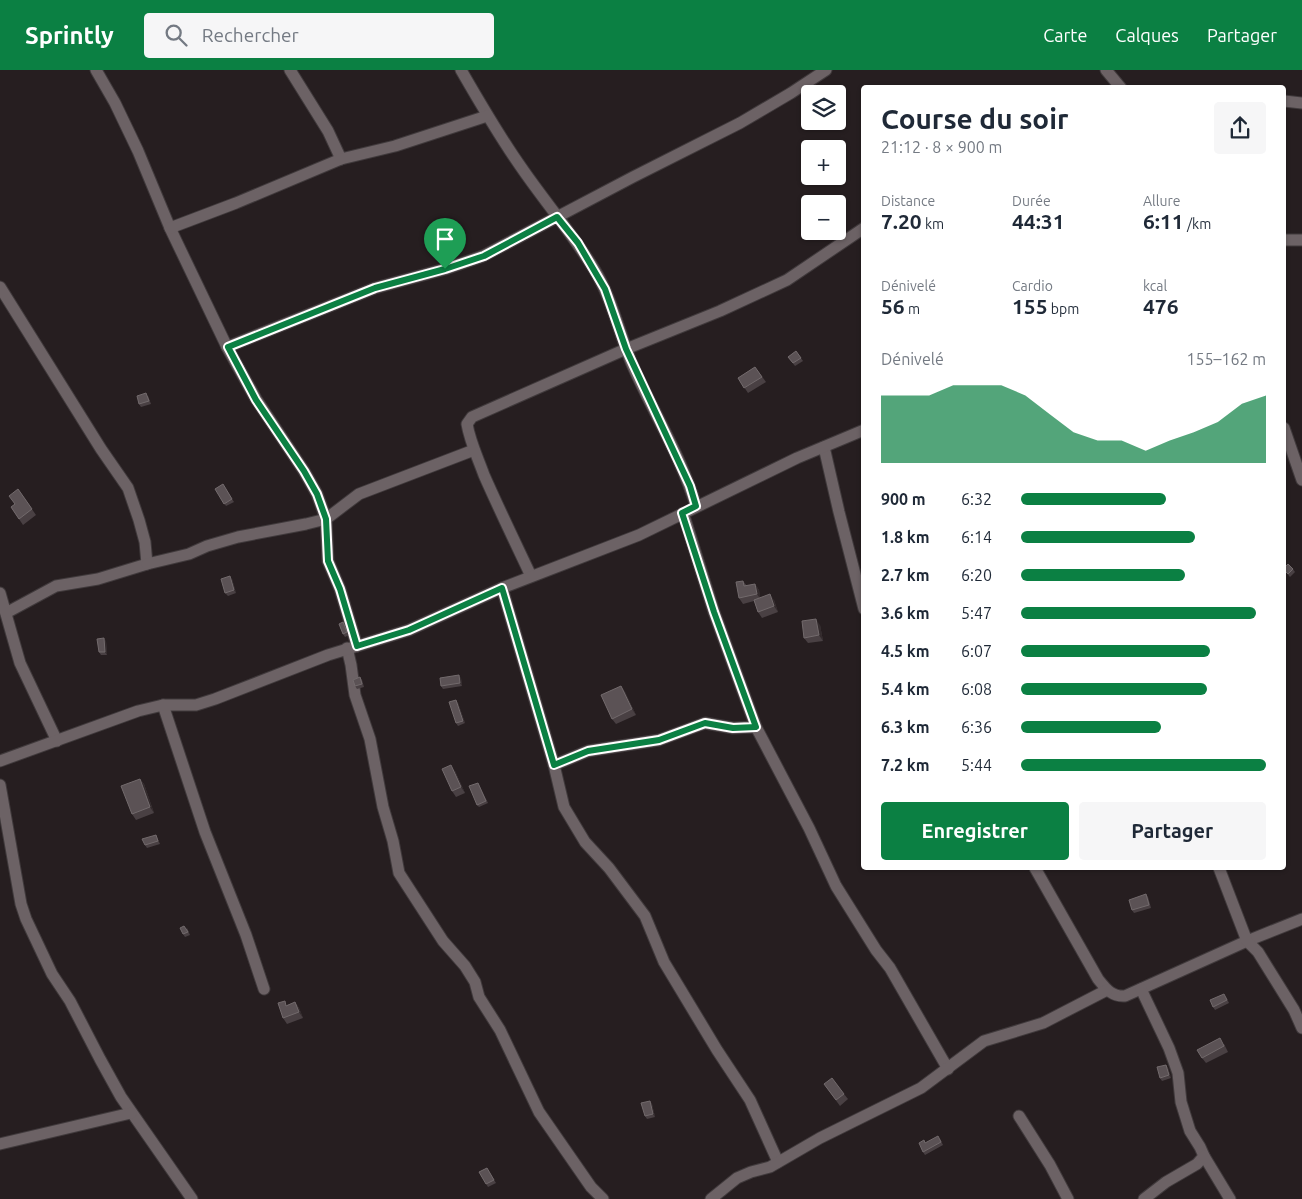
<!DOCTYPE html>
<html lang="fr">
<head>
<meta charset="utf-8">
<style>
	body { margin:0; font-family:Ubuntu,sans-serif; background:#f6f6f7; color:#1f2937; height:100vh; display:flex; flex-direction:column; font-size:19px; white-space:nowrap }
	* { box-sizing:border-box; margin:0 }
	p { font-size:16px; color:#747a83 }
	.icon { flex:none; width:28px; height:28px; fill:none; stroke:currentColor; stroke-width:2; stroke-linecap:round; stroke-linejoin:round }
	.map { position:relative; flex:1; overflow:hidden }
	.panel { position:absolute; left:861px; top:15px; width:425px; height:785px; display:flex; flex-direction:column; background:#fff; border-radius:5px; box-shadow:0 1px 4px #0004 }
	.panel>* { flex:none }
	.controls { position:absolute; left:801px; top:15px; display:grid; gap:10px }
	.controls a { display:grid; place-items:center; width:45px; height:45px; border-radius:5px; background:#fff; box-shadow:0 1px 4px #0004; font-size:25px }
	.pin { position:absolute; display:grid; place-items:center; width:42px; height:42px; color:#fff; margin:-51px -21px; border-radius:50% 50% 50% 0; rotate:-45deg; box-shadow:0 0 5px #0007 }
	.pin .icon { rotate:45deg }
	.round { display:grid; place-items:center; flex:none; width:52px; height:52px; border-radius:5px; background:#f6f6f7 }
	.headline { display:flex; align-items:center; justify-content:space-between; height:85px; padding:0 20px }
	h1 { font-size:28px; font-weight:600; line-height:38px }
	.stats { display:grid; grid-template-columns:repeat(3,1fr); gap:8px; height:85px; padding:5px 20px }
	.stats div { display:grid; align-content:center }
	.stats b { font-size:21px; font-weight:600 }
	.stats small { font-size:14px; font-weight:400 }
	.stats p { font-size:14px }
	.chart { height:140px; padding:10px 20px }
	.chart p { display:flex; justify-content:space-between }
	.chart svg { width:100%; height:90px; margin-top:5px; fill:#0b8043; opacity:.7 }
	.action { display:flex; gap:10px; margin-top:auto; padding:10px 20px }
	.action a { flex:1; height:58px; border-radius:5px; background:#0b8043; color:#fff; font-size:20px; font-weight:600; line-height:58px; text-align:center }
	.action a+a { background:#f6f6f7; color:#1f2937 }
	ul { padding:0 20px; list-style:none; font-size:16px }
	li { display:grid; grid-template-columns:80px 60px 1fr; align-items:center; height:38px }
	li i { height:12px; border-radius:6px; background:#0b8043 }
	header { display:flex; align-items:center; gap:30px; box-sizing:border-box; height:70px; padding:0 25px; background:#0b8043; color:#fff }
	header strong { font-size:24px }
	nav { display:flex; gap:28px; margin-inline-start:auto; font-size:18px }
	.search { width:350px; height:45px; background:#f6f6f7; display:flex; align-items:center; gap:12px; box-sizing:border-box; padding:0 18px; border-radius:5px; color:#747a83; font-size:19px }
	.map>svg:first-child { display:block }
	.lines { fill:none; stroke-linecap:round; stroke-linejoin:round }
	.street-casing { stroke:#403a3c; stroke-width:13 }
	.street { stroke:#6c6265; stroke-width:11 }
	.wall { fill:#494043 }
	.shaded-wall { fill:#332b2d }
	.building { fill:#5b5255; stroke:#726a6c }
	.route-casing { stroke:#fff; stroke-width:10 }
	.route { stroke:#0b8043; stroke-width:6 }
</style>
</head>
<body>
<header>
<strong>Sprintly</strong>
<div class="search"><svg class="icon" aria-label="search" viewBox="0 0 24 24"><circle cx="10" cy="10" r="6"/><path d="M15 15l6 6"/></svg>Rechercher</div>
<nav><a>Carte</a><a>Calques</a><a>Partager</a></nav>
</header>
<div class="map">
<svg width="1302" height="1129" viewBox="0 0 1302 1129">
	<rect width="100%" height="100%" fill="#261e20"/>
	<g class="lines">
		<defs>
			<g id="street">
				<polyline points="96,0 115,33 138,81 170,158 227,277 256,329 304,401 317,424 326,449 328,491 340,519 357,576"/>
				<polyline points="290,0 328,61 341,89"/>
				<path d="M461 0C480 33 499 66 521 97 545 132 572 163 594 199 612 228 619 263 632 294 653 342 681 386 696 436"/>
				<polyline points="1106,0 1121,18"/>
				<polyline points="1284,31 1302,33"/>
				<polyline points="170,158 236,133 341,89 395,76 487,46"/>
				<polyline points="1284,170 1302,170"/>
				<polyline points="0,217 101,379 128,418 139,450 145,472 147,494 98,509 56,516 6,543"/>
				<polyline points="227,277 375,218 445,199 483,186 633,107 740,53 791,23 826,0"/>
				<polyline points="1284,358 1302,410"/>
				<polyline points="824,377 839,442 864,539"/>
				<polyline points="683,443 714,542 756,657 809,758 836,816 876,880 890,898 948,999"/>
				<polyline points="147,494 189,484 207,476 238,467 306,454 326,449 359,424 474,380"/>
				<path d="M531 506C515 472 499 439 484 405 478 388 470 372 467 354L472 347 626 279 720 241 787 210 864 158"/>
				<polyline points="502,518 554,695 564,737 585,772 609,798 645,846 664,892 717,980 750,1030 778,1092"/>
				<polyline points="0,523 20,593 57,671"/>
				<polyline points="347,578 351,595 355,625 370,669 383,737 393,771 399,803 443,871 465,896 475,912 479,927 500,960 539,1042 591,1117 603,1129"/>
				<polyline points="163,635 205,762 246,865 264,919"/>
				<polyline points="0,691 138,641 163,635 196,635 215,629 328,585 409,560 502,518 639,465 797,388 864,360"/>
				<polyline points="554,695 588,681 659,670 705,653 733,658 756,657"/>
				<polyline points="0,715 21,834 26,849 52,904 70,931 100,989 121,1027 192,1129"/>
				<path d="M1035 798 1098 909C1106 919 1112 927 1125 926L1247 871 1302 849"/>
				<polyline points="1219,798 1247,871 1258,882 1294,940 1302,958"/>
				<polyline points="1141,919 1169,978 1178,1003 1181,1032 1190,1061 1200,1077 1204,1086 1197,1094 1166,1112 1144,1129"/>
				<polyline points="1019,1046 1050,1095 1068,1129"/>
				<polyline points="0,1074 131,1043"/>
				<polyline points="1204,1086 1230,1129"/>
				<polyline points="711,1129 737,1108 751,1102 770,1097 820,1068 921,1018 984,971 1043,953 1107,920"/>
			</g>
		</defs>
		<use href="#street" class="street-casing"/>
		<use href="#street" class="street"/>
	</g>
	<g class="wall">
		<polygon points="796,281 803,291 795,296 788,287"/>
		<polygon points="755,297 766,312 748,323 738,308"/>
		<polygon points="148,326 151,334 141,337 139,334"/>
		<polygon points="223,414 234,432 226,436 215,419"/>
		<polygon points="18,419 36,445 23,455 11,437 15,434"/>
		<polygon points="1293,499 1295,502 1290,507 1284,500"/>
		<polygon points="232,509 236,523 228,526 225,523"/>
		<polygon points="743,511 747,516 755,514 759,520 760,528 774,530 778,542 762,548 758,542 754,531 743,534 739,528"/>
		<polygon points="345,555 349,565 345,567 343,564"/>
		<polygon points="820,555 823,571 808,573 804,568"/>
		<polygon points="106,571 107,585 101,585 99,582"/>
		<polygon points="360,607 362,610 364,617 357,619 355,616"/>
		<polygon points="461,608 462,616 443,619 441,616"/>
		<polygon points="621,616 625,622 636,645 616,654 612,649"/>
		<polygon points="456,630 458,633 465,653 458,656 456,653"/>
		<polygon points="455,701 465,723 456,727 452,721"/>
		<polygon points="140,709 144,714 154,743 136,750 132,744"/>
		<polygon points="478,713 488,733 479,737 477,735"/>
		<polygon points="156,765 160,774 147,778 145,775"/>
		<polygon points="1146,824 1148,827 1151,838 1134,843 1132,840"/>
		<polygon points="187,858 190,865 185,867 183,864"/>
		<polygon points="1226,927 1229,933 1215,940 1213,937"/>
		<polygon points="295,932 299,938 303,948 287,954 283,948 287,935"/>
		<polygon points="1224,974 1228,982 1206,993 1202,988"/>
		<polygon points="1166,995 1168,998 1171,1008 1162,1011 1160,1008"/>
		<polygon points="824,1014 844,1024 848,1029 840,1036"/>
		<polygon points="650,1031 652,1034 655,1047 647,1049 645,1046"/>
		<polygon points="940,1069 943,1075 925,1085 923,1082 925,1073"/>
		<polygon points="487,1098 496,1113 488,1117 479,1102"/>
	</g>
	<g class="shaded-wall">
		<polygon points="230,506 232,509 236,523 234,520"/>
		<polygon points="755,514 759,520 761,530 757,524"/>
		<polygon points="770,524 774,530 778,542 774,536"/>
		<polygon points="816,549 820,555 823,571 819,565"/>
		<polygon points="104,568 106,571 107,585 105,582"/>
		<polygon points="459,605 461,608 462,616 460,613"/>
		<polygon points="621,616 625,622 636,645 632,639"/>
		<polygon points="456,630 458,633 465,653 463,651"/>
		<polygon points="451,695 455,701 465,723 461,717"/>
		<polygon points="140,709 144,714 154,743 150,737"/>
		<polygon points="295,932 299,938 303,948 299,942"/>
		<polygon points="1166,995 1168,998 1171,1008 1169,1005"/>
		<polygon points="650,1031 652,1034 655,1047 653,1044"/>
	</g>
	<g class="building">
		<polygon points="796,281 801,288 793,293 788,287"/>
		<polygon points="755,297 762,307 744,318 738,308"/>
		<polygon points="146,323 149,331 139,334 137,326"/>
		<polygon points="223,414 232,429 224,434 215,419"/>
		<polygon points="18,419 32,439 19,449 11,437 15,434 9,426"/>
		<polygon points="1288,494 1293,499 1288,504 1284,500 1284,498"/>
		<polygon points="230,506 234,520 225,523 221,509"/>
		<polygon points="743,511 744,516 755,514 757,524 739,528 736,512"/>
		<polygon points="770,524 774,536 758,542 754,530"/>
		<polygon points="816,549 819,565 804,568 802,551"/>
		<polygon points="343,552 347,562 343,564 339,554"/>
		<polygon points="104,568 105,582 99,582 97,569"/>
		<polygon points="459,605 460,613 441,616 440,608"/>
		<polygon points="360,607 362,614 355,616 353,610"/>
		<polygon points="621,616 632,639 612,649 601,625"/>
		<polygon points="456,630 463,651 456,653 449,632"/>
		<polygon points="451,695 461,717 452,721 442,699"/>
		<polygon points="140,709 150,737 132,744 121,716"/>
		<polygon points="478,713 486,731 477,735 469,716"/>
		<polygon points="156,765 158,771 145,775 142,769"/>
		<polygon points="1146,824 1149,835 1132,840 1129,830"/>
		<polygon points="184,856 188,862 183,864 180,858"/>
		<polygon points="1224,924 1227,930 1213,937 1210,930"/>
		<polygon points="285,931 286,936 295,932 299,942 283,948 278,933"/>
		<polygon points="1220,968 1224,976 1202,988 1197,980"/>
		<polygon points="1166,995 1169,1005 1160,1008 1157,997"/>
		<polygon points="832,1008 844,1024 836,1030 824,1014"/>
		<polygon points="650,1031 653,1044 645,1046 641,1033"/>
		<polygon points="938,1066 941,1072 923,1082 919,1073 924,1070 925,1073"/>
		<polygon points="487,1098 494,1110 486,1114 479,1102"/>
	</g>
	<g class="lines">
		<defs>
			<polygon id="route" points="557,147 578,173 605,219 626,279 690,416 696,436 682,443 714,542 756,657 733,658 705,653 659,670 588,681 554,695 502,518 409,560 357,576 340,519 328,491 326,449 317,424 304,401 256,330 228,277 375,218 445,199 484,186"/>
		</defs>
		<use href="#route" class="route-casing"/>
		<use href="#route" class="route"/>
	</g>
</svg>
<div class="controls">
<a><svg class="icon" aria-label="layers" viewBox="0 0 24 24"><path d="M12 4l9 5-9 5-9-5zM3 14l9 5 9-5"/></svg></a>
<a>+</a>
<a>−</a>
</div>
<div class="pin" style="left:445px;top:199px;background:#1e9e55"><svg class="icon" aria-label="arrive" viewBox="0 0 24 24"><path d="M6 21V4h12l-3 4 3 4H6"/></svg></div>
<section class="panel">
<div class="headline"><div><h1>Course du soir</h1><p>21:12 · 8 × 900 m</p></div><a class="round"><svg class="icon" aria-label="share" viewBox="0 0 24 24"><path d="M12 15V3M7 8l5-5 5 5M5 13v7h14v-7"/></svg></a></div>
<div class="stats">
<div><p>Distance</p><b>7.20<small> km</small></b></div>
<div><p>Durée</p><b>44:31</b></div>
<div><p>Allure</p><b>6:11<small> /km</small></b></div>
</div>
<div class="stats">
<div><p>Dénivelé</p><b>56<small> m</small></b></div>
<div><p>Cardio</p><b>155<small> bpm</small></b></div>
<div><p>kcal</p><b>476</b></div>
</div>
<div class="chart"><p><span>Dénivelé</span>155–162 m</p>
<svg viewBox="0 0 160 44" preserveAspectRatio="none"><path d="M0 44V11L10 11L20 11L30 6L40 6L50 6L60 11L70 20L80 29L90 33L100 33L110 38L120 33L130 29L140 24L150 15L160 11V44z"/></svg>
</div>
<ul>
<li><b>900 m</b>6:32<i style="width:59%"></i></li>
<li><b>1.8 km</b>6:14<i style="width:71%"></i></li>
<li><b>2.7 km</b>6:20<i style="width:67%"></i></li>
<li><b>3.6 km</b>5:47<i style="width:96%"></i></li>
<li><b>4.5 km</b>6:07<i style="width:77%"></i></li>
<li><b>5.4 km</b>6:08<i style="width:76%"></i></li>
<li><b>6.3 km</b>6:36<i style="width:57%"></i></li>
<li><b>7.2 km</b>5:44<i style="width:100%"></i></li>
</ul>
<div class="action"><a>Enregistrer</a><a>Partager</a></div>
</section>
</div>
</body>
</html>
